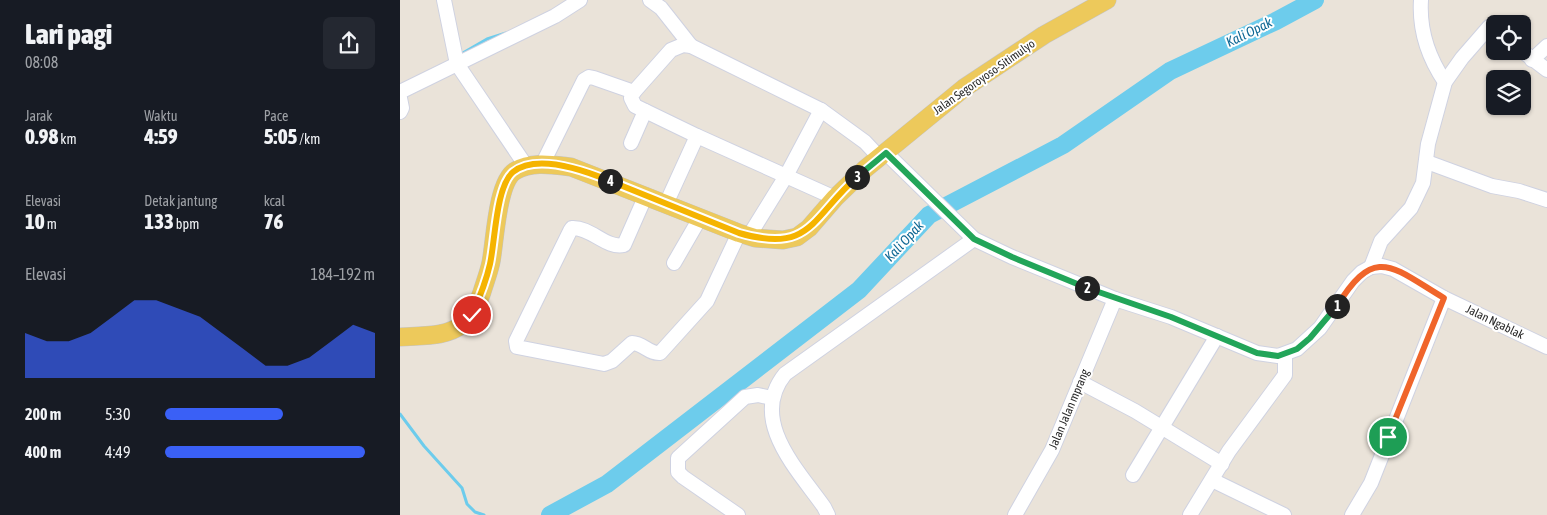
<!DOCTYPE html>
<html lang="id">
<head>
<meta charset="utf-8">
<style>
	body { margin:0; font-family:"Asap Condensed",sans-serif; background:#242831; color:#f1f3f6; height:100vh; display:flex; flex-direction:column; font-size:19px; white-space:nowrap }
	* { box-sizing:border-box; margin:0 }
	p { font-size:16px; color:#9ea1a6 }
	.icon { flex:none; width:28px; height:28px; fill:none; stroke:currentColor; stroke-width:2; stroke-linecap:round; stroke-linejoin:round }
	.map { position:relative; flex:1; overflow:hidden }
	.panel { display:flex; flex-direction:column; background:#171b24; width:400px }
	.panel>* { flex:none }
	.fabs { position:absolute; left:1086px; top:15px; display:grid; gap:10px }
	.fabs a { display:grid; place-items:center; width:45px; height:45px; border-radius:8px; background:#171b24; box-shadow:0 1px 4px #0004; font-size:25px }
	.pin { position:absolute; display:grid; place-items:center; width:42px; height:42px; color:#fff; margin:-21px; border:2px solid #fff; border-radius:50%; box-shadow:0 1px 5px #0007 }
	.km { position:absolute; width:25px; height:25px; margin:-12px; border-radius:50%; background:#222; color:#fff; font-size:14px; line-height:25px; text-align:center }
	.round { display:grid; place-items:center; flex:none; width:52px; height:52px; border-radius:8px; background:#242831 }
	.overview { display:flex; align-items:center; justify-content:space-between; height:85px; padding:0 25px }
	h1 { font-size:28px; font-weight:800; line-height:38px }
	.stats { display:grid; grid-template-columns:repeat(3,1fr); gap:8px; height:85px; padding:5px 25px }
	.stats div { display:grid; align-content:center }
	.stats b { font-size:21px; font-weight:800 }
	.stats small { font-size:14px; font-weight:400 }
	.stats p { font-size:14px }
	.chart { height:140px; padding:10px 25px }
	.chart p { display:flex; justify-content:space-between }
	.chart svg { width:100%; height:90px; margin-top:5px; fill:#3a60f6; opacity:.7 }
	ul { padding:0 25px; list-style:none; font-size:16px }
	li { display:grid; grid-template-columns:80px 60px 1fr; align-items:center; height:38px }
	li i { height:12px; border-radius:6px; background:#3a60f6 }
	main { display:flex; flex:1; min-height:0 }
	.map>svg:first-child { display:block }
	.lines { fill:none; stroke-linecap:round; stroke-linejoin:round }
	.stream { stroke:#6dccec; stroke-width:3 }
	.river { stroke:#6dccec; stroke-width:18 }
	.minor-casing { stroke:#cfd2e1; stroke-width:16 }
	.major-casing { stroke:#c3c3c3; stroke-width:19 }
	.minor { stroke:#fff; stroke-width:14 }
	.major { stroke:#edc95b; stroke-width:18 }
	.split-1-casing { stroke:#fff; stroke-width:10 }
	.split-2-casing { stroke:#fff; stroke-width:10 }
	.split-3-casing { stroke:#fff; stroke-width:10 }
	.split-4-casing { stroke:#fff; stroke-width:10 }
	.split-5-casing { stroke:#fff; stroke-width:10 }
	.split-1 { stroke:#f0652b; stroke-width:6 }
	.split-2 { stroke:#22a559; stroke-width:6 }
	.split-3 { stroke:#22a559; stroke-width:6 }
	.split-4 { stroke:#f5b400; stroke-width:6 }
	.split-5 { stroke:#f5b400; stroke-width:6 }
	.labels { text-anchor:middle; stroke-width:4; stroke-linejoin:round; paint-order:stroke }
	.street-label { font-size:12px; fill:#282828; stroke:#fff }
	.water-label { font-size:14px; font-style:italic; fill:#0f6894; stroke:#fff }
</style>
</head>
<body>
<main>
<section class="panel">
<div class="overview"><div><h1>Lari pagi</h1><p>08:08</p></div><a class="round"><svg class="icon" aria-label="share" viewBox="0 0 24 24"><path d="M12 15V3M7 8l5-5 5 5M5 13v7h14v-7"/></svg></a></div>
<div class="stats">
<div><p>Jarak</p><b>0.98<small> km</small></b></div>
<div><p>Waktu</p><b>4:59</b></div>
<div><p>Pace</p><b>5:05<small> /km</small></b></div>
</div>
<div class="stats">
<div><p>Elevasi</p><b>10<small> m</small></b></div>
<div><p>Detak jantung</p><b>133<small> bpm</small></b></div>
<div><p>kcal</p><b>76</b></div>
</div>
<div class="chart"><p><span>Elevasi</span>184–192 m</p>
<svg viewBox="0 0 160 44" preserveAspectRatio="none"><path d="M0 44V22L10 26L20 26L30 22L40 14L50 6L60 6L70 10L80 14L90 22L100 30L110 38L120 38L130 34L140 26L150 18L160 22V44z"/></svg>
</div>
<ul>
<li><b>200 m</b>5:30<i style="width:56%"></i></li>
<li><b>400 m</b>4:49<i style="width:95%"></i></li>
</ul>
</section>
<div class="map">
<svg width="1147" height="515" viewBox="0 0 1147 515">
	<rect width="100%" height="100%" fill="#eae3d9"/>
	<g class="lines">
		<g class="stream">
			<polyline points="61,54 87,39 106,33"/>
			<polyline points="0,414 24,446 62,488 67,504 75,512 84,515"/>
		</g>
		<polyline class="river" points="150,515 207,484 459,290 529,215 663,145 770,71 876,21 915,0"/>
		<defs>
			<g id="minor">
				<polyline points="44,0 57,64 126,166"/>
				<polyline points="250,0 261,8 291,46"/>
				<path d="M1021 0C1019 31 1028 57 1045 82"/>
				<polyline points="1122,51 1147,70"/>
				<polyline points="1132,60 1147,46"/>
				<polyline points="0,92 155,16 180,0"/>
				<polyline points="0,98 2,108 0,112"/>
				<polyline points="231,143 245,111"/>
				<polyline points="486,153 574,239 612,257 715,299 771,317 857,353 878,356 897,349 920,328 953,281 962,272 971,267 982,266 993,269 1044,298 1147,347"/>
				<polyline points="1027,162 1092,186 1119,191 1147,200"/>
				<polyline points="142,165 184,80 189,77 194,78 234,92"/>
				<path d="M246 195 224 245C206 249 191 227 172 228L170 231 116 341 117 347 204 364 212 361 232 343C243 343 249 354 260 353L307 301 339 233"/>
				<polyline points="435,198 297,136 235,106 231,98 232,94 271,50 283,45 291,46 421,110 465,142 480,158"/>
				<polyline points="266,204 297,136"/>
				<polyline points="349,236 386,176 421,110"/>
				<polyline points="274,263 300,218"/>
				<polyline points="971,267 981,241 1011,208 1023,183 1028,144 1045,82 1062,58 1089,27 1095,31"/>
				<polyline points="680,382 735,411 822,464"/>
				<polyline points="733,475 817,336"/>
				<polyline points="812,480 884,515"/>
				<polyline points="338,515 283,477 278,472 278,458 345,397 358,395 372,398"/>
				<path d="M428 515 424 507C398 470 348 420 385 374L574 239"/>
				<polyline points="615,515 652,450 715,299"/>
				<polyline points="790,515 829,451 885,375 885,355"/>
				<polyline points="952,515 971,483 1044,298"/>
			</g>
			<path id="major" d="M0 337C21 335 45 338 63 324 73 317 78 303 82 292 85 282 89 272 91 262 95 242 97 182 115 171 132 161 153 165 171 167L339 233 355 238 383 240 397 237 409 228 435 198 465 169 564 88 644 35 707 0"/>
		</defs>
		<use href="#minor" class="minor-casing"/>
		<use href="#major" class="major-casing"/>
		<use href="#minor" class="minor"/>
		<use href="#major" class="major"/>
	</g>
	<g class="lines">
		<defs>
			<path id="split-1" d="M937 306C975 244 992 267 1044 298L988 437"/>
			<polyline id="split-2" points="687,288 771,317 857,353 878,356 897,349 910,338 937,306"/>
			<polyline id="split-3" points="457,177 486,153 574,239 612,257 687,288"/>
			<path id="split-4" d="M210 181 339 233C411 254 411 218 457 177"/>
			<path id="split-5" d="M72 315C79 299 86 282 90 264 95 242 96 186 113 172 137 153 186 171 210 181"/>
		</defs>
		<use href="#split-1" class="split-1-casing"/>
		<use href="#split-2" class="split-2-casing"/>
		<use href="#split-3" class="split-3-casing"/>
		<use href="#split-4" class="split-4-casing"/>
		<use href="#split-5" class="split-5-casing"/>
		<use href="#split-1" class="split-1"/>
		<use href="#split-2" class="split-2"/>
		<use href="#split-3" class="split-3"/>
		<use href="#split-4" class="split-4"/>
		<use href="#split-5" class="split-5"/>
	</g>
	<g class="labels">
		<g class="street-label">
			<text transform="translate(584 77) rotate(-35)" y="4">Jalan Segoroyoso-Sitimulyo</text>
			<text transform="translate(1095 322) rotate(26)" y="4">Jalan Ngablak</text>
			<text transform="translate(669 409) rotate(-67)" y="4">Jalan Jalan mprang</text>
		</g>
		<g class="water-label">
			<text transform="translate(849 32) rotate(-26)" y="5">Kali Opak</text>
			<text transform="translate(504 241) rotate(-47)" y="5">Kali Opak</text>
		</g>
	</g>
</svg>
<div class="fabs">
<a><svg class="icon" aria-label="locate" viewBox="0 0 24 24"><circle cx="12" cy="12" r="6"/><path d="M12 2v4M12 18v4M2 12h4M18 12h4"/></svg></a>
<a><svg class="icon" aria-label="layers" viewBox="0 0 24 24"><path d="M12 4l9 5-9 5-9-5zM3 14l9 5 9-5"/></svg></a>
</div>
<div class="pin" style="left:988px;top:437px;background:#1e9e55"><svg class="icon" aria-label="arrive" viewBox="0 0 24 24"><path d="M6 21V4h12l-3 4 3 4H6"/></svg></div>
<div class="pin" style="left:72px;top:315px;background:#d93025"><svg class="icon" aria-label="check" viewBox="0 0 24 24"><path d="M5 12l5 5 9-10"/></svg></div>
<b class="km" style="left:937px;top:306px">1</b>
<b class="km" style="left:687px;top:288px">2</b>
<b class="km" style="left:457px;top:177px">3</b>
<b class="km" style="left:210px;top:181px">4</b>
</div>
</main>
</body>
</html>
